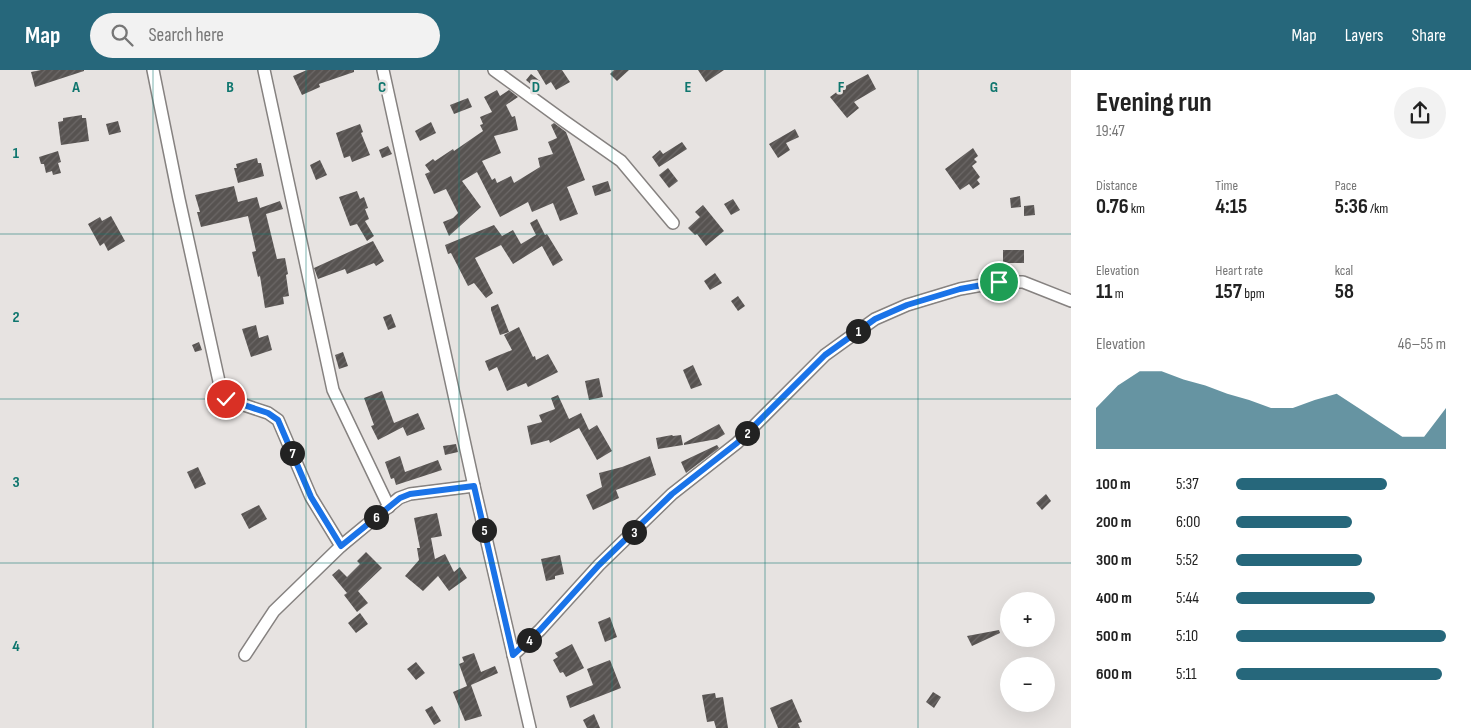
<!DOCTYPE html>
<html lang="en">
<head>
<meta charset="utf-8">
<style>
	body { margin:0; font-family:"Sofia Sans Condensed",sans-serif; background:#f2f2f2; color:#222; height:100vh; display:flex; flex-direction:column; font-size:19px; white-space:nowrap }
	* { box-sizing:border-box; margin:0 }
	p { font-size:16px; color:#767676 }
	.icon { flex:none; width:28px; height:28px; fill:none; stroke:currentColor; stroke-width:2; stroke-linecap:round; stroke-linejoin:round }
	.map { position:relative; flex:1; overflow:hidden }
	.drawer { display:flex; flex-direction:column; background:#fff; width:400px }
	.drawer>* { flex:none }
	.buttons { position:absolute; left:1000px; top:522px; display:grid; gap:10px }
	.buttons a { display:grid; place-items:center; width:55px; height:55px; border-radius:50%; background:#fff; box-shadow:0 5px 20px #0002; font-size:25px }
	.pin { position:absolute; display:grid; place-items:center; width:42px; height:42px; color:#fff; margin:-21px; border:2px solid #fff; border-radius:50%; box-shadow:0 1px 5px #0007 }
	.km { position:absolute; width:25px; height:25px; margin:-12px; border-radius:50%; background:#222; color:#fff; font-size:14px; line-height:25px; text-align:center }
	.round { display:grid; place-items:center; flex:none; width:52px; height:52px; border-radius:26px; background:#f2f2f2 }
	.overview { display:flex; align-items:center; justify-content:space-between; height:85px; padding:0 25px }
	h1 { font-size:28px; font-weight:700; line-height:38px }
	.metrics { display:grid; grid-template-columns:repeat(3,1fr); gap:8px; height:85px; padding:5px 25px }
	.metrics div { display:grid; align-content:center }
	.metrics b { font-size:21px; font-weight:700 }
	.metrics small { font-size:14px; font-weight:400 }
	.metrics p { font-size:14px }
	.chart { height:140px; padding:10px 25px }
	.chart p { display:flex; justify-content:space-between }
	.chart svg { width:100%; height:90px; margin-top:5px; fill:#26677b; opacity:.7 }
	ul { padding:0 25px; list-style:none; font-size:16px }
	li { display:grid; grid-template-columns:80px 60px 1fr; align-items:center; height:38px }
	li i { height:12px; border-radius:6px; background:#26677b }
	header { display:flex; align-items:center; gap:30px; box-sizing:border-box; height:70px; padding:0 25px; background:#26677b; color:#fff }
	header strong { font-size:24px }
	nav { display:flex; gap:28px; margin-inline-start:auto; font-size:18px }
	.search { width:350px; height:45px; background:#f2f2f2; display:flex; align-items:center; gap:12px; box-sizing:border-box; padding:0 18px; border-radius:28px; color:#767676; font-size:19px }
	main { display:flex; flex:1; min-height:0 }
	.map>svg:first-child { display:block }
	.building { fill:url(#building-hatch) }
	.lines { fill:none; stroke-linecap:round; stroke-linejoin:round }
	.minor-casing { stroke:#868280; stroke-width:14 }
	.minor { stroke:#fff; stroke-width:11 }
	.route-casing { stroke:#fff; stroke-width:10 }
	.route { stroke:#1a73e8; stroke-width:6 }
	.grid { fill:none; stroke:#0f766e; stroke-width:1; stroke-opacity:0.55 }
	.grid-label { font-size:16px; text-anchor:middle; font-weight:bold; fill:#0f766e; stroke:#e7e3e1; stroke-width:5; stroke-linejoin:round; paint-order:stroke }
</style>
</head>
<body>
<header>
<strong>Map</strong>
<div class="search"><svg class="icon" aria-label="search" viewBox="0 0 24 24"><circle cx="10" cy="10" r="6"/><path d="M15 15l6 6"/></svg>Search here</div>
<nav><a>Map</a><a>Layers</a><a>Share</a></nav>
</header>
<main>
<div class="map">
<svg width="1071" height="658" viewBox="0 0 1071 658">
	<defs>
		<pattern id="building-hatch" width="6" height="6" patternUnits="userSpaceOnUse" patternTransform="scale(1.25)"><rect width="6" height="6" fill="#575351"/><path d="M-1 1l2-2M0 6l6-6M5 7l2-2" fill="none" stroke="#6c6867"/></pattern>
	</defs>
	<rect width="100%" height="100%" fill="#e7e3e1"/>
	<g class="building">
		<polygon points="41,0 84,0 84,1 35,17 31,2"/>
		<polygon points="307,0 354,0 354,2 319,14 320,17 302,25 293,6"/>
		<polygon points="537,0 562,0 570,12 556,20 551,12 546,15"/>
		<polygon points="614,0 629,0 617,11 610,4"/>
		<polygon points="698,0 724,0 706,12"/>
		<polygon points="531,4 540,11 534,17 526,10"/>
		<polygon points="868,4 876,19 854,32 859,38 847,48 830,27 842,18"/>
		<polygon points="497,20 500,26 509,20 518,27 506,35 512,47 515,46 518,60 494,66 501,83 482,91 492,110 495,108 497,113 511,106 514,113 540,97 538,88 553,84 548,72 557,68 551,55 554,53 566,62 585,110 567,117 578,144 560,151 553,133 532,142 528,132 500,147 477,102 462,111 481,137 449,166 443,152 453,148 458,143 446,119 434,124 425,104 430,102 425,95 433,89 435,91 453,79 454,81 483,61 480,55 483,54 480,47 492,42 484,27"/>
		<polygon points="468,28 472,37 454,44 450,35"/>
		<polygon points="82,45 82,48 86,48 89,71 61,75 58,52 63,51 63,48"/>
		<polygon points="118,51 121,62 109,65 106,54"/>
		<polygon points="431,52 436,63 420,71 415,61"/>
		<polygon points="360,54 363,62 361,63 370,85 352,92 350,86 344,88 336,63"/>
		<polygon points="795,59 799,67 786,73 790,80 778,88 769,74"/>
		<polygon points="682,72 687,79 659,97 652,87 660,80 663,84"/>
		<polygon points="388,76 392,84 382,88 379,80"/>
		<polygon points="973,78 978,86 974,89 977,92 972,96 980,107 977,110 980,114 973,119 969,114 960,120 945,99"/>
		<polygon points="58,81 61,92 58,93 61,103 53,105 52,101 46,103 44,94 41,94 39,87"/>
		<polygon points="257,88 258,93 261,93 264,106 238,113 234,98 237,98 236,94"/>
		<polygon points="320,90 327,105 316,110 310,95"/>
		<polygon points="668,98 678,111 669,118 659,105"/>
		<polygon points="608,111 611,121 595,126 592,116"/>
		<polygon points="234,116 238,132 257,127 260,138 280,131 283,139 266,144 277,189 285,188 288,204 286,205 289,226 283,227 284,234 265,238 260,206 258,207 252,182 256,181 248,146 201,157 197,142 200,142 195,125"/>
		<polygon points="357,121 360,129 364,127 368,138 365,139 369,149 365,151 374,166 367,171 357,154 350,156 339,127"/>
		<polygon points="1020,126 1021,137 1011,138 1010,128"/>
		<polygon points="733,129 740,140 731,145 724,134"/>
		<polygon points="703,135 724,161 706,176 697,164 695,165 688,158 700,147 695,142"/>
		<polygon points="1034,135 1035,145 1024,146 1024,136"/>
		<polygon points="111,146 125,171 108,181 104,173 100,176 88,154 100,147 102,151"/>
		<polygon points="537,149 545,165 547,164 563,190 553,196 542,176 513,194 501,175 475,188 493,223 486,228 474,213 468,216 451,183 448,184 445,175 494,155 502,166 513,160 521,174 536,165 530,153"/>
		<polygon points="373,171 384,191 376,196 374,193 347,204 345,199 318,209 314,198"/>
		<rect x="1003" y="180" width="21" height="13"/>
		<polygon points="715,203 722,213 710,220 704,211"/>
		<polygon points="738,226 745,236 738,241 731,231"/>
		<polygon points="498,234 509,262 500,265 491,240 491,237"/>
		<polygon points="391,244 396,257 388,260 383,247"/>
		<polygon points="256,255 259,268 268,265 272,280 251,287 242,259"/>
		<polygon points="519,257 533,287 535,286 536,290 548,284 558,302 528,317 526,313 507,321 497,297 489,301 485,291 512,280 504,265"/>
		<polygon points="199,272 202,280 195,282 192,275"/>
		<polygon points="343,282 348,296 339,299 335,285"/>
		<polygon points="693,295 702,315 691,319 683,300"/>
		<polygon points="599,308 603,327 589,330 585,311"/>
		<polygon points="382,321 394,353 418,343 425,359 407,366 403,357 378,370 371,356 374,355 364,328"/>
		<polygon points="558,325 569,349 581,343 589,360 597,355 612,381 597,390 579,358 550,373 549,370 531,375 527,356 542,352 539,345 555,339 551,328"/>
		<polygon points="719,354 725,364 717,369 684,375 684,373"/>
		<polygon points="672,365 673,366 681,365 683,375 658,379 656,368"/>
		<polygon points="456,374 458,382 445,385 443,376"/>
		<polygon points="717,375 719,378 686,403 681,392"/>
		<polygon points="400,386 405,402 438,390 442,400 396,415 394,408 391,409 385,392"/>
		<polygon points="650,386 656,405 616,420 619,428 593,440 586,425 602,417 599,403 622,397"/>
		<polygon points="198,397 206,414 195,419 187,402"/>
		<polygon points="1046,424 1051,431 1042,440 1036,433"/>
		<polygon points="259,435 267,449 249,459 241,444"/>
		<polygon points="437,443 442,466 431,468 435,489 445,484 454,502 460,497 467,508 449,521 438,506 423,521 405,506 419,490 417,478 420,478 414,448"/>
		<polygon points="366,482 382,498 358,521 368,533 357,542 344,525 347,523 332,505 339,499 347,507 360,494 357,491"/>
		<polygon points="560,485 564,504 555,506 555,509 546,511 541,489"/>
		<polygon points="360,543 368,554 356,563 348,553"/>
		<polygon points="610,547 617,567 605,572 598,552"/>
		<polygon points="999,560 1000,563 972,576 967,566"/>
		<polygon points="572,574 584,598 566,607 563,602 560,603 553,590 558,587 555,583"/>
		<polygon points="474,583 481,602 495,596 498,603 471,615 482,646 465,651 453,622 467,616 459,594 464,592 462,587"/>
		<polygon points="610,590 621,618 570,638 566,626 593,615 587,599"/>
		<polygon points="416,592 425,603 416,610 407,599"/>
		<polygon points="933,622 941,627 934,638 926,632"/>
		<polygon points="715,623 716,628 723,627 728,658 716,658 714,651 707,652 702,625"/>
		<polygon points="792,629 802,652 798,653 800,658 778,658 770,638"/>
		<polygon points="432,636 441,651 434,655 425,640"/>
		<polygon points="594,644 600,658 587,658 583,650"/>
	</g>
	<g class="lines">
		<defs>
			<g id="minor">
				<polyline points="153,0 179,129 222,325 226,329 268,343 278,350 311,427 341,476"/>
				<polyline points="264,0 333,320 389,437"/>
				<polyline points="383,0 474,416 530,658"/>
				<polyline points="494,0 564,51 621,91 673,153"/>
				<polyline points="245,585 274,541 341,476 399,428 410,424 474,416"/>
				<polyline points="513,585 540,560 599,495 672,424 737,373 825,285 875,249 907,235 960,219 999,212 1023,212 1071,231"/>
			</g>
		</defs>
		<use href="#minor" class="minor-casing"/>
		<use href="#minor" class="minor"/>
	</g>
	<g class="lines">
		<defs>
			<polyline id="route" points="226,329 268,343 278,350 311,427 341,476 400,428 410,424 474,416 513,585 540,560 599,495 672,424 737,373 825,285 875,249 907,235 960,219 999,212"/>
		</defs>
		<use href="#route" class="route-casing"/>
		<use href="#route" class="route"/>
	</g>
	<path class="grid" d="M153 0V658M306 0V658M459 0V658M612 0V658M765 0V658M918 0V658M0 164H1071M0 329H1071M0 493H1071"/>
	<g class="grid-label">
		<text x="76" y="22">A</text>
		<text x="230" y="22">B</text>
		<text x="382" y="22">C</text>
		<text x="536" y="22">D</text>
		<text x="688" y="22">E</text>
		<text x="841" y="22">F</text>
		<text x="994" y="22">G</text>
		<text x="16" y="88">1</text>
		<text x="16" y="252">2</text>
		<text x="16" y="417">3</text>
		<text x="16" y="581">4</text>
	</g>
</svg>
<div class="buttons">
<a>+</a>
<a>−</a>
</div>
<div class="pin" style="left:999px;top:212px;background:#1e9e55"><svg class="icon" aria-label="arrive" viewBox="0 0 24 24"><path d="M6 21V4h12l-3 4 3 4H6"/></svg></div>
<div class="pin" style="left:226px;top:329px;background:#d93025"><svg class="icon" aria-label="check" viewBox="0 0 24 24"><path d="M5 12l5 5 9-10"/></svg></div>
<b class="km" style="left:858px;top:261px">1</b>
<b class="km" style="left:747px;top:363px">2</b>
<b class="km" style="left:634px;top:462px">3</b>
<b class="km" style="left:529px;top:570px">4</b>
<b class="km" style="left:484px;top:460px">5</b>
<b class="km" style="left:376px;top:447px">6</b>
<b class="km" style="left:292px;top:383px">7</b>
</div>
<section class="drawer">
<div class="overview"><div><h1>Evening run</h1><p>19:47</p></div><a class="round"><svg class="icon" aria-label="share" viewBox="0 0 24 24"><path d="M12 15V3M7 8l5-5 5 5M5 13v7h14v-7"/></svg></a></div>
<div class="metrics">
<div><p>Distance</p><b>0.76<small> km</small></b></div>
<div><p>Time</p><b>4:15</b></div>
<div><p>Pace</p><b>5:36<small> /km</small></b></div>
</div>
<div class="metrics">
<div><p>Elevation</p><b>11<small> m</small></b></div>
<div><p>Heart rate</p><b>157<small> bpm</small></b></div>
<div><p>kcal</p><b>58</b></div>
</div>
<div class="chart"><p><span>Elevation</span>46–55 m</p>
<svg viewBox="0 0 160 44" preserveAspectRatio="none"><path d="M0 44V24L10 13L20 6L30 6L40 10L50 13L60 17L70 20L80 24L90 24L100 20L110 17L120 24L130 31L140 38L150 38L160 24V44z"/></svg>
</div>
<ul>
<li><b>100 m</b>5:37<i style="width:72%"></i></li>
<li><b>200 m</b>6:00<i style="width:55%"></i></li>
<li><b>300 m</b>5:52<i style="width:60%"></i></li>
<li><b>400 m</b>5:44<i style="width:66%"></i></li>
<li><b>500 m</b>5:10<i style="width:100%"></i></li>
<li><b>600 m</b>5:11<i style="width:98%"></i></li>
</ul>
</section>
</main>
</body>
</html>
